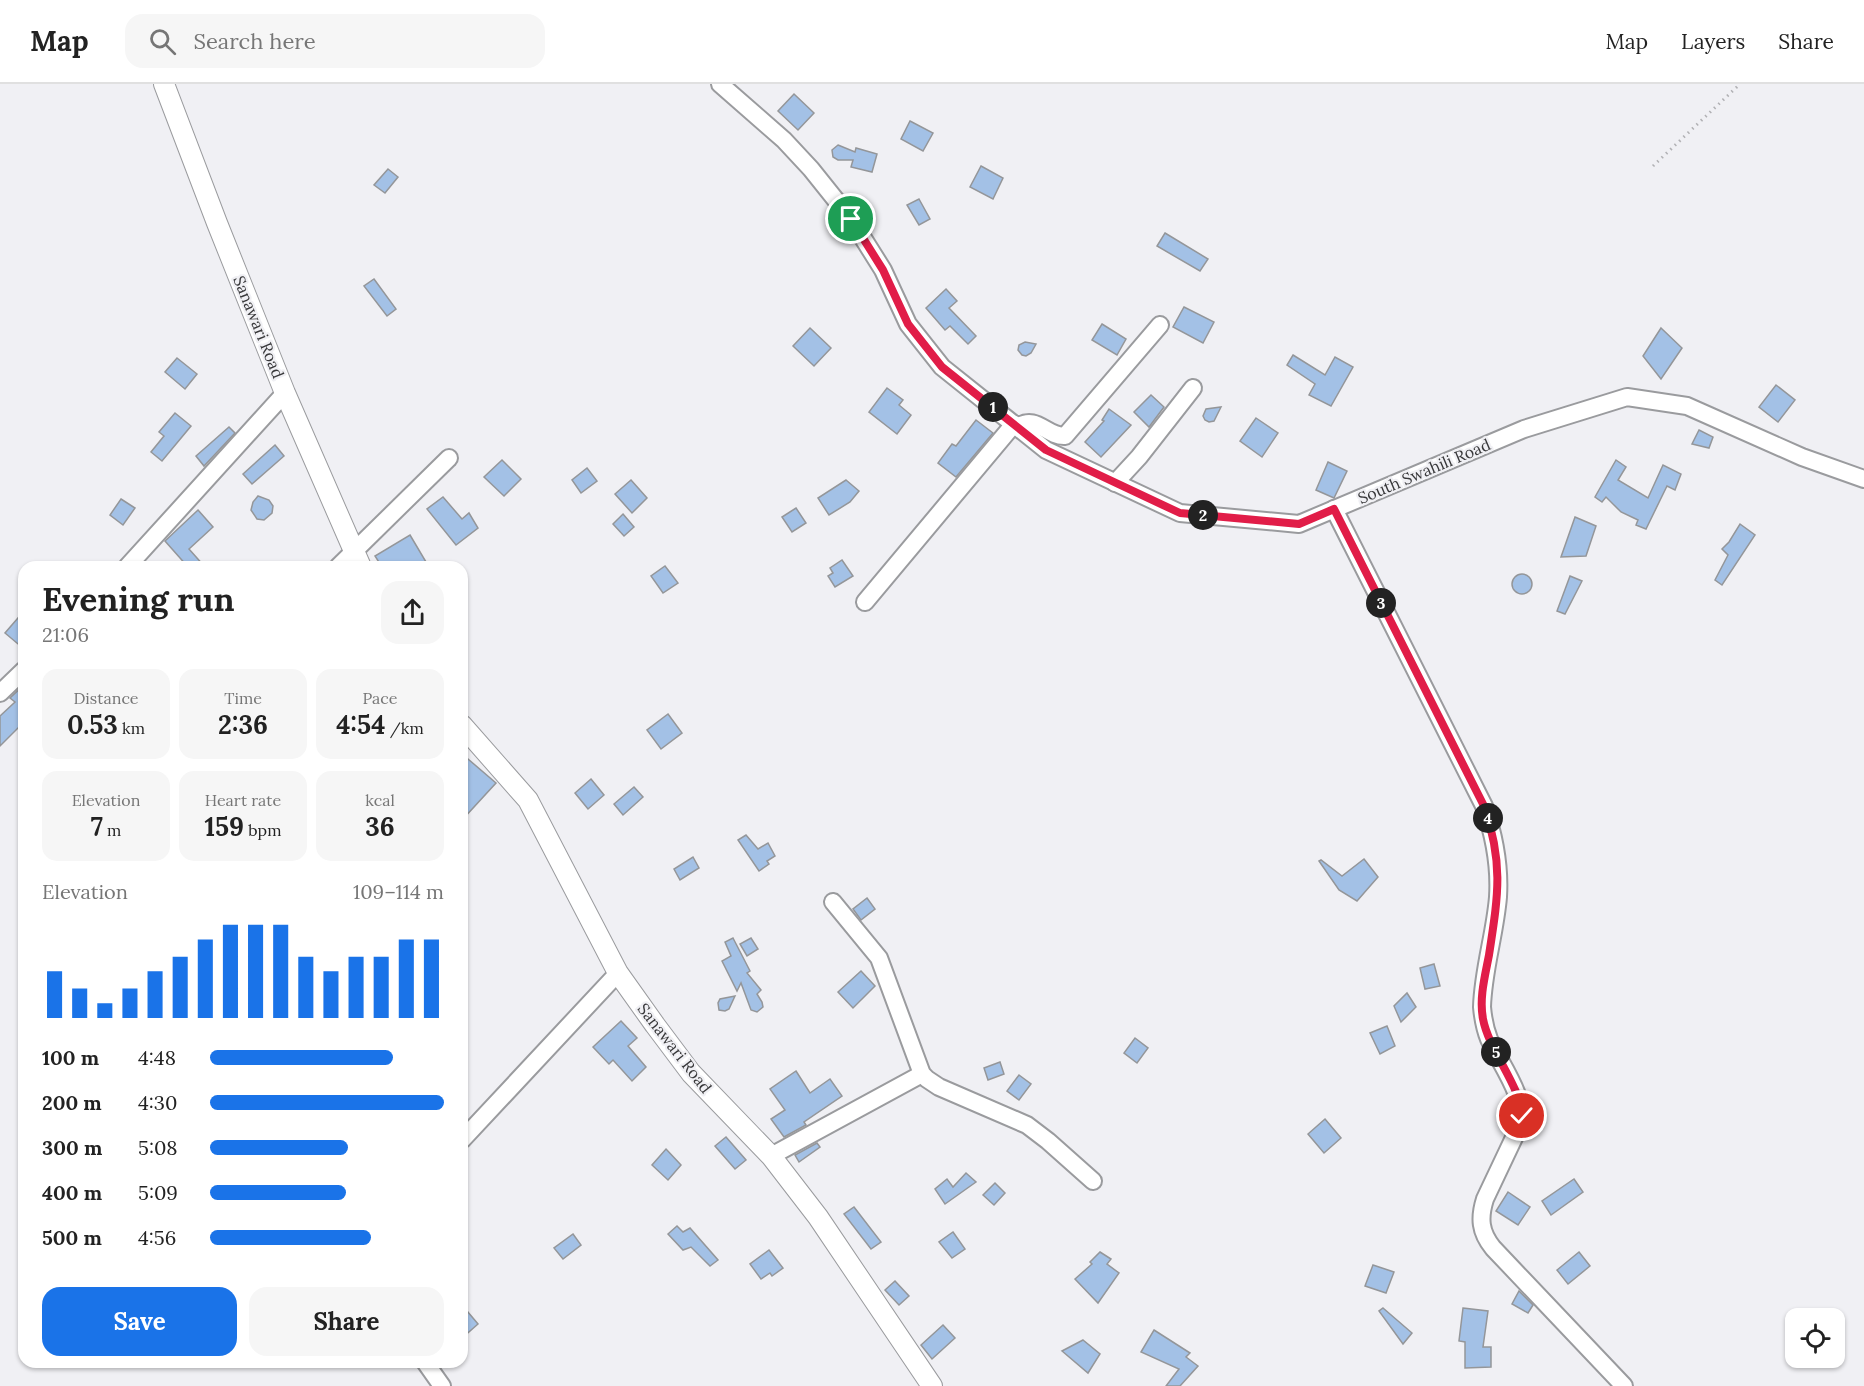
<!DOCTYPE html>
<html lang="en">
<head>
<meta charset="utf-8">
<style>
	body { margin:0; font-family:Lora,serif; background:#f6f6f6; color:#222; height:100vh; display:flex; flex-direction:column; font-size:22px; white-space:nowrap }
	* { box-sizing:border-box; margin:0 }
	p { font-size:20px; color:#767676 }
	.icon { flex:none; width:33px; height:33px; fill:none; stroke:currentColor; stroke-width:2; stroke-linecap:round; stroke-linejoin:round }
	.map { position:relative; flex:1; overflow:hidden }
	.side { position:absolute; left:18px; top:477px; width:450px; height:807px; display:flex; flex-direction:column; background:#fff; border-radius:18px; box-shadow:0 2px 4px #0004 }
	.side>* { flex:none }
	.controls { position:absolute; left:1785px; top:1224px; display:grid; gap:12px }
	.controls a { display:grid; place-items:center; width:60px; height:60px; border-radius:12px; background:#fff; box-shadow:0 2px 4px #0004; font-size:30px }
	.pin { position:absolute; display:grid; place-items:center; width:51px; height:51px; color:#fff; margin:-26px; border:3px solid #fff; border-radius:50%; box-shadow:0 2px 6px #0007 }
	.km { position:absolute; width:30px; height:30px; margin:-15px; border-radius:50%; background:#222; color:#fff; font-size:16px; line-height:30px; text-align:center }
	.round { display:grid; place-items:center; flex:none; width:63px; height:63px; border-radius:18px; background:#f6f6f6 }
	.head { display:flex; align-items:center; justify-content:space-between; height:102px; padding:0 24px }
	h1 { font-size:33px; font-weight:700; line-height:45px }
	.figures { display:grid; grid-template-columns:repeat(3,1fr); gap:9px; height:102px; padding:6px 24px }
	.figures div { display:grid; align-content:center; border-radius:15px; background:#f6f6f6; text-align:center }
	.figures b { font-size:26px; font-weight:700 }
	.figures small { font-size:16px; font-weight:400 }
	.figures p { font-size:16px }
	.chart { height:168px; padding:12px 24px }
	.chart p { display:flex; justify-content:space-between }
	.chart svg { width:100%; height:108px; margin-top:6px; stroke:#1a73e8; stroke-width:6 }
	.action { display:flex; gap:12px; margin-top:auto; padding:12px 24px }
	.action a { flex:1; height:69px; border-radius:18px; background:#1a73e8; color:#fff; font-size:24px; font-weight:700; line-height:69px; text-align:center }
	.action a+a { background:#f6f6f6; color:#222 }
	ul { padding:0 24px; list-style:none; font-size:20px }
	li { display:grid; grid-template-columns:96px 72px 1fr; align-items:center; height:45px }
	li i { height:15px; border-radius:8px; background:#1a73e8 }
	header { display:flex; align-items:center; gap:36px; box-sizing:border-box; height:84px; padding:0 30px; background:#fff; border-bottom:2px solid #e0e0e0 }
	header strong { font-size:28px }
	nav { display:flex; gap:33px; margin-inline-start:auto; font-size:21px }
	.search { width:420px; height:54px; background:#f6f6f6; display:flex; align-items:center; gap:15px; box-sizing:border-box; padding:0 21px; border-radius:18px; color:#767676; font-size:22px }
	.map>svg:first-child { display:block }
	.building { fill:#a3c1e6; stroke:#949699; stroke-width:1.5 }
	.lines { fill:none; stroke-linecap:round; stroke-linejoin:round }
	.minor-casing { stroke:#9a9b9e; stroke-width:20 }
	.tertiary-casing { stroke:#9a9b9e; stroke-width:22 }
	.path { stroke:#b1b1b4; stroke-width:3; stroke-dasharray:1.5 4.5; stroke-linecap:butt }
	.minor { stroke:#fff; stroke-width:16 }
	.tertiary { stroke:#fff; stroke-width:20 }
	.route-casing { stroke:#fff; stroke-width:12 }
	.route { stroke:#e11d48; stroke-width:8 }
	.labels { text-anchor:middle; stroke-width:4.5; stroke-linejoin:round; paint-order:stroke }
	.street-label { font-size:16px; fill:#38383a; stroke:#f0f0f4 }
</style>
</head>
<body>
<header>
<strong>Map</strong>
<div class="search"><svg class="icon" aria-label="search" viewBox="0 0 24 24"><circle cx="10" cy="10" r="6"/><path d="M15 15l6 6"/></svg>Search here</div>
<nav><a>Map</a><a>Layers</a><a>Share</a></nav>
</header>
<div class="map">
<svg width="1864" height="1302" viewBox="0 0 1864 1302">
	<rect width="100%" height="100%" fill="#f0f0f4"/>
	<g class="building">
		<polygon points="794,10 814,29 798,46 778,27"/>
		<polygon points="910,37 933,49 923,67 901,55"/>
		<polygon points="838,61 855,68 856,64 877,70 872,88 851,83 853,76 838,76 833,73 832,66"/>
		<polygon points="981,82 1003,94 993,115 970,103"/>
		<polygon points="388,85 398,93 385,109 374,101"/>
		<polygon points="919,115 930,135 919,141 907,121"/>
		<polygon points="1165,149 1208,175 1200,187 1157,162"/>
		<polygon points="374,195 396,225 387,232 364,202"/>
		<polygon points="946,205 957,217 949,224 976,252 968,260 950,242 945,246 926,224"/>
		<polygon points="1184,223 1214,238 1203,259 1173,243"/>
		<polygon points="1102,240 1126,255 1117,271 1092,256"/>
		<polygon points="810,244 831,264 814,282 793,262"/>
		<polygon points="1661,244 1682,264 1661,295 1643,272"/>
		<polygon points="1025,258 1036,260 1031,269 1026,272 1022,271 1018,266 1019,261"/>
		<polygon points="1293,271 1325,291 1335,273 1353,283 1331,322 1309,311 1315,300 1287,281"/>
		<polygon points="177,274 197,290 185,305 165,288"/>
		<polygon points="1776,301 1795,316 1778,338 1759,323"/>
		<polygon points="887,304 903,316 899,321 911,331 897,350 869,328"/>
		<polygon points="1151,311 1164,323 1149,343 1134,328"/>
		<polygon points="1221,323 1214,337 1209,338 1205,336 1203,332 1206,325"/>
		<polygon points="1109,325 1131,341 1101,373 1085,358 1104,337 1102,336"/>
		<polygon points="175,329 191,342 162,377 151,368 164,352 159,348"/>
		<polygon points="1256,334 1278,349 1262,373 1240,357"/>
		<polygon points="976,336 993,349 956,393 938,379 952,360 956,362"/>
		<polygon points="229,343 235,349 204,382 196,372"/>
		<polygon points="1699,346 1713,353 1709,364 1692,360"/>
		<polygon points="275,361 284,372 252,400 243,390"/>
		<polygon points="502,376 521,395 504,412 484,393"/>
		<polygon points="1616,376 1626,383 1618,396 1648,414 1663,381 1681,390 1675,406 1667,402 1646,445 1636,441 1638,436 1621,428 1606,413 1602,418 1595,413"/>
		<polygon points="1328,378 1347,387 1334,414 1316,406"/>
		<polygon points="587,384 597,397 581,409 572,396"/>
		<polygon points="631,396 647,414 632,429 615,410"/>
		<polygon points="846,396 859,407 850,418 829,431 818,414"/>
		<polygon points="258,412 269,416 273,422 272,429 264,436 257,435 251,426 253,418"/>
		<polygon points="443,413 462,435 469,429 478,444 456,461 427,425"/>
		<polygon points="121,415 135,424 123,441 110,431"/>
		<polygon points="796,424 806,439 792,448 782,433"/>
		<polygon points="198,426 213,443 189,465 205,483 188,483 165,457"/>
		<polygon points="623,430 634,443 624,452 613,440"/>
		<polygon points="1575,433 1596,442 1586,472 1561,473"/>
		<polygon points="1740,440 1755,451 1722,501 1715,496 1728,471 1722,465 1729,458"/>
		<polygon points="410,451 429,483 382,483 375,472"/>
		<polygon points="842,476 853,492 835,503 828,492 833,489 830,484"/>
		<polygon points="665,482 678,499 663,509 651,492"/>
		<circle cx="1522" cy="500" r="10"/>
		<polygon points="1570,492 1582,497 1565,530 1557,527"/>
		<polygon points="24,527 24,565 5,549"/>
		<polygon points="24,601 24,638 0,662 0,632 15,618 10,614"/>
		<polygon points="668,630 682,649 661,665 647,646"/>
		<polygon points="468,675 496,699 462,736 462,681"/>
		<polygon points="591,695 604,711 588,725 575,709"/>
		<polygon points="634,703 643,713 623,731 614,720"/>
		<polygon points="746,751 758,765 768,759 775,772 767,777 769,780 759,787 738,756"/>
		<polygon points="693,773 699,784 680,796 674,785"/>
		<polygon points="1364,775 1378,793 1357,817 1339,806 1319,777 1321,776 1342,792"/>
		<polygon points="867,814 875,825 861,836 853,825"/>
		<polygon points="733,854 750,887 747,889 761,906 757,910 762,918 763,923 757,928 751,926 741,899 737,907 722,877 731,872 725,858"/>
		<polygon points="751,854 758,865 747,872 740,860"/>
		<polygon points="1434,880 1440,902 1425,905 1420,884"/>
		<polygon points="861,887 875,902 853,924 838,908"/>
		<polygon points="1407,909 1416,923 1401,938 1394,922"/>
		<polygon points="735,912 729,925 725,927 719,926 718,919 720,915"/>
		<polygon points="621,937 637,954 628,962 646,983 632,997 613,976 609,980 593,963"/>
		<polygon points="1387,942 1395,962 1380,970 1370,949"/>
		<polygon points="1135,954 1148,964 1137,979 1124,969"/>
		<polygon points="1000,978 1004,990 988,996 984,984"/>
		<polygon points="796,987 810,1009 830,995 842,1012 804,1038 806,1041 784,1053 771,1035 785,1026 770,1005"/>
		<polygon points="1019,991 1031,1000 1019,1016 1007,1007"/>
		<polygon points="1325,1035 1341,1054 1324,1069 1308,1050"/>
		<polygon points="726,1053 746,1076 735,1085 715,1062"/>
		<polygon points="817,1059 820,1063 799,1078 795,1071"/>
		<polygon points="666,1065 681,1081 668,1096 652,1081"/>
		<polygon points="966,1089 976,1098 945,1120 935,1105 947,1095 953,1103"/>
		<polygon points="1574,1095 1583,1108 1551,1131 1542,1117"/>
		<polygon points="995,1099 1005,1109 994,1121 983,1111"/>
		<polygon points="1508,1108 1530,1123 1518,1141 1496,1127"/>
		<polygon points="854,1123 881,1158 871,1165 844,1130"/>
		<polygon points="677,1142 683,1148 690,1144 718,1176 710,1182 691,1163 683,1166 668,1150"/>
		<polygon points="953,1148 965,1165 952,1174 939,1158"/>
		<polygon points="573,1150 581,1161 563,1175 554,1164"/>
		<polygon points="769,1166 783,1184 772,1192 770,1189 761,1195 750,1180"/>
		<polygon points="1100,1168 1111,1175 1107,1180 1119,1189 1098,1219 1075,1195 1092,1180 1090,1178"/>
		<polygon points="1579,1168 1590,1182 1568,1200 1557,1186"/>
		<polygon points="1373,1181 1394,1188 1386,1209 1365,1202"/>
		<polygon points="895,1197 909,1212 899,1221 885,1206"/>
		<polygon points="1519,1207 1533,1221 1528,1229 1512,1220"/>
		<polygon points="462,1221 478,1240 462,1254"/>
		<polygon points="1383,1224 1412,1249 1403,1260 1379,1227"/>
		<polygon points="1463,1224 1488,1227 1483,1263 1491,1263 1491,1283 1465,1284 1465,1258 1459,1257"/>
		<polygon points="943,1241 955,1254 932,1275 921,1261"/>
		<polygon points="1154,1246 1190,1269 1186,1273 1198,1282 1180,1302 1166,1302 1179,1285 1141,1268"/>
		<polygon points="1083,1256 1100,1270 1088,1289 1062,1267"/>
	</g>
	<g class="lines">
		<defs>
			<g id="minor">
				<polyline points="720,0 784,56 811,85 851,135 883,186 908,240 942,283 1046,366 1180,429 1299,440 1524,345 1627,313 1687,322 1802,373 1864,395"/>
				<path d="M1018 343C1036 330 1047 353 1065 352L1160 241"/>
				<polyline points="1115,399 1139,373 1193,304"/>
				<path d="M1334 425 1484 722C1494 751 1500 781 1498 813 1495 850 1483 886 1482 923 1483 934 1485 945 1489 955 1500 980 1527 1014 1520 1041L1485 1115C1479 1134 1480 1148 1493 1164L1624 1302"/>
				<polyline points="127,483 285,309"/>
				<polyline points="338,483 449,374"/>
				<polyline points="865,518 1014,340"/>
				<polyline points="0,609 24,586"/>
				<polyline points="833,818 879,874 922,990 927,995 939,1003 1027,1041 1048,1057 1093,1097"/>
				<polyline points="462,1056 618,889"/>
				<polyline points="771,1072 922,990"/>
				<polyline points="425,1278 442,1302"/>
			</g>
			<g id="tertiary">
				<polyline points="164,0 217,139 285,309 361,483"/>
				<polyline points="462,641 528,716 618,889 655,941 691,989 771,1072 818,1133 932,1302"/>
			</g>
		</defs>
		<use href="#minor" class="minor-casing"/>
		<use href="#tertiary" class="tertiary-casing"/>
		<polyline class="path" points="1653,82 1740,0"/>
		<use href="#minor" class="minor"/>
		<use href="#tertiary" class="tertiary"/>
	</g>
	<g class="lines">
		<defs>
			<path id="route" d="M851 135 883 186 908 240 942 283 1046 366 1180 429 1299 440 1334 425 1484 722C1504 780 1498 812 1489 871 1485 892 1479 914 1483 935 1489 967 1521 1002 1522 1032"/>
		</defs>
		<use href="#route" class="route-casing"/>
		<use href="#route" class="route"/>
	</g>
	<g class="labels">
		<g class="street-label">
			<text transform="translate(259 243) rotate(68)" y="6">Sanawari Road</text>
			<text transform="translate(1424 387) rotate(-23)" y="6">South Swahili Road</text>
			<text transform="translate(675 964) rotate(52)" y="6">Sanawari Road</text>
		</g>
	</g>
</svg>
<div class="controls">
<a><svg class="icon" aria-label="locate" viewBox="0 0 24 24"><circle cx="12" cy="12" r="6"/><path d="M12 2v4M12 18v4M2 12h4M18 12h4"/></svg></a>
</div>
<div class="pin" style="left:851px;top:135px;background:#1e9e55"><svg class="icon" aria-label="arrive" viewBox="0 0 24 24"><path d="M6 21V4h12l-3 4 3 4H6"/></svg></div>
<div class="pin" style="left:1522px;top:1032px;background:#d93025"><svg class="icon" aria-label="check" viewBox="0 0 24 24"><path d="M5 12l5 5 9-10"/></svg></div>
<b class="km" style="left:993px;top:323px">1</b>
<b class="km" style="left:1203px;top:431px">2</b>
<b class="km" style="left:1381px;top:519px">3</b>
<b class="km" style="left:1488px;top:734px">4</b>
<b class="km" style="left:1496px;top:968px">5</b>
<section class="side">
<div class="head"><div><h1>Evening run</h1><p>21:06</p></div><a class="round"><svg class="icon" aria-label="share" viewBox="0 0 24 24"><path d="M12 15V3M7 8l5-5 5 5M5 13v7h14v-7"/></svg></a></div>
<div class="figures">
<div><p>Distance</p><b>0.53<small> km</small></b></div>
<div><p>Time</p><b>2:36</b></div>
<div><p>Pace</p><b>4:54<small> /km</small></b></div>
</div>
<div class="figures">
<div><p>Elevation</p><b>7<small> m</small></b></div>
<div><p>Heart rate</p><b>159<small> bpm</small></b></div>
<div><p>kcal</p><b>36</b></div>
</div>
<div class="chart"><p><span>Elevation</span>109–114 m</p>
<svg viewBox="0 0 160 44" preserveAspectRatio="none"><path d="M5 44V25M15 44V32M25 44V38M35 44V32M45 44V25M55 44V19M65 44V12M75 44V6M85 44V6M95 44V6M105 44V19M115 44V25M125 44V19M135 44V19M145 44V12M155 44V12"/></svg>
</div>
<ul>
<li><b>100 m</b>4:48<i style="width:78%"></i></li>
<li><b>200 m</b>4:30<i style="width:100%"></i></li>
<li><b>300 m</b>5:08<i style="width:59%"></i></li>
<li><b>400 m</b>5:09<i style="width:58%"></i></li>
<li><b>500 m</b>4:56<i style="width:69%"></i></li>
</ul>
<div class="action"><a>Save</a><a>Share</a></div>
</section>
</div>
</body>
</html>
